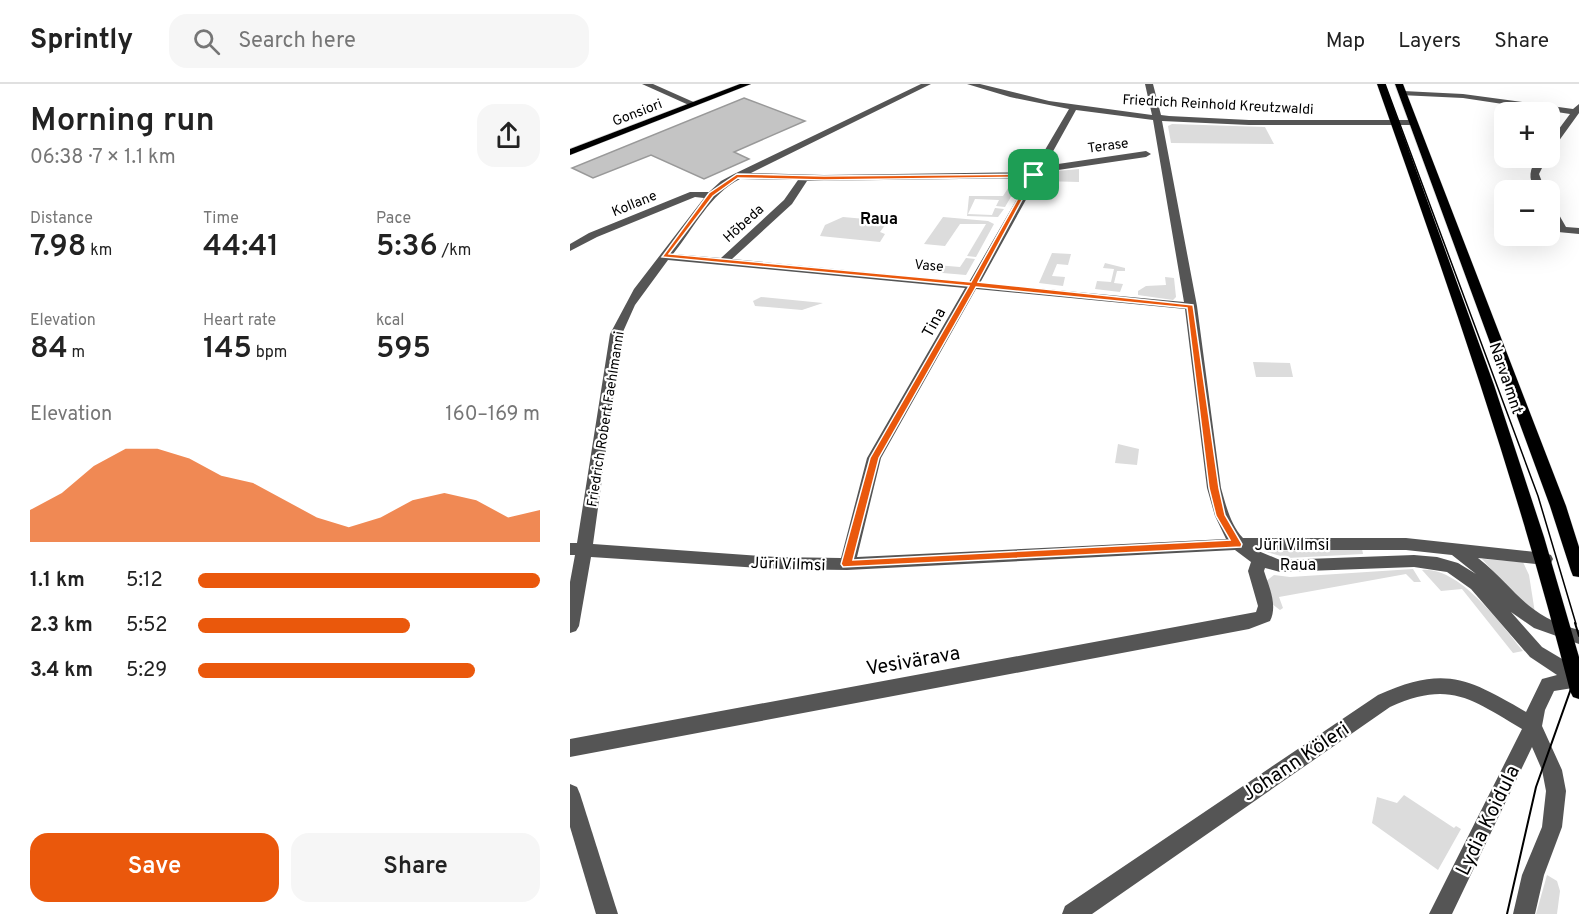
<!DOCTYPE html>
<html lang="en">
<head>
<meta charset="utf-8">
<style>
	body { margin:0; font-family:Overpass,sans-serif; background:#f6f6f6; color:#222; height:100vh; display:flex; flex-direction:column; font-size:22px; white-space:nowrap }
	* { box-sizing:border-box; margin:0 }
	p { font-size:20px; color:#767676 }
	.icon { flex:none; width:33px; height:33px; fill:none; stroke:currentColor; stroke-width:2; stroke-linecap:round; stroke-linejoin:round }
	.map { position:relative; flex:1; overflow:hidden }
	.details { display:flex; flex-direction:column; background:#fff; width:570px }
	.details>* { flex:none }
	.fabs { position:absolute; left:924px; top:18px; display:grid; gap:12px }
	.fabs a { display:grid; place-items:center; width:66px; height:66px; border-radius:12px; background:#fff; box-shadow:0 6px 24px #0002; font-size:30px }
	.pin { position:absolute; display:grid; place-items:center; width:51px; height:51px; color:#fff; margin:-26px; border-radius:12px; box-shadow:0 3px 9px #0006 }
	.round { display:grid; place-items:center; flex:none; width:63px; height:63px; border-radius:18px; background:#f6f6f6 }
	.head { display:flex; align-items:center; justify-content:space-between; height:102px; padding:0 30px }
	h1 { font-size:33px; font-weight:600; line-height:45px }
	.figures { display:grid; grid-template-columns:repeat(3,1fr); gap:9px; height:102px; padding:6px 30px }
	.figures div { display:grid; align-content:center }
	.figures b { font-size:30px; font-weight:600 }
	.figures small { font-size:16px; font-weight:400 }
	.figures p { font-size:16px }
	.chart { height:168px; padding:12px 30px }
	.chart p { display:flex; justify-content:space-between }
	.chart svg { width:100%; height:108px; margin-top:6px; fill:#ea580c; opacity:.7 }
	.button { display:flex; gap:12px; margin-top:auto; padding:12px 30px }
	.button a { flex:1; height:69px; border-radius:18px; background:#ea580c; color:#fff; font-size:24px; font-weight:600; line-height:69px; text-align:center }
	.button a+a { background:#f6f6f6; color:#222 }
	ul { padding:0 30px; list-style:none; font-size:20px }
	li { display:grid; grid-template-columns:96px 72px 1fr; align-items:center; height:45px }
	li i { height:15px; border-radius:8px; background:#ea580c }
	header { display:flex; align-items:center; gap:36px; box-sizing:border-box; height:84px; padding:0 30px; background:#fff; border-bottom:2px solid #e0e0e0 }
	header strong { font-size:28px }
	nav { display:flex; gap:33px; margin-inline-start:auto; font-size:21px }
	.search { width:420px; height:54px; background:#f6f6f6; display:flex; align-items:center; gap:15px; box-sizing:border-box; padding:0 21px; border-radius:18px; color:#767676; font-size:22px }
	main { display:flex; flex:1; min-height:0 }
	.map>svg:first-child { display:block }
	.green { fill:#dcdcdc }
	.building { fill:#c4c4c4; stroke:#999; stroke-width:1.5 }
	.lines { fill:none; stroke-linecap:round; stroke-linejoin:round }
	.major-casing { stroke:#dbdbdb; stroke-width:1 }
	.minor { fill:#555; fill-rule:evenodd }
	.major { fill:#000; fill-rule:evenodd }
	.tram-far1 { stroke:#000; stroke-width:1.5 }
	.tram { stroke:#000; stroke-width:2 }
	.route { fill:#ea580c; stroke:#fff; stroke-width:1.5; fill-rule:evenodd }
	.labels { text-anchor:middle; stroke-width:4.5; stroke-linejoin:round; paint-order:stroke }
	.far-street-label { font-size:14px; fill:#000; stroke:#fff }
	.far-quarter-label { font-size:16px; font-weight:bold; fill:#000; stroke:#fff }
	.street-label { font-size:16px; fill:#000; stroke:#fff }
	.near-street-label { font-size:20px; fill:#000; stroke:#fff }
</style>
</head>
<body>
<header>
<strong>Sprintly</strong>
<div class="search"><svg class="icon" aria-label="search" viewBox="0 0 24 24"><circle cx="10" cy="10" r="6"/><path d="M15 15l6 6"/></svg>Search here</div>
<nav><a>Map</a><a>Layers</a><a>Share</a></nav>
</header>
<main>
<section class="details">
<div class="head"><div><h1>Morning run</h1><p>06:38 · 7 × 1.1 km</p></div><a class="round"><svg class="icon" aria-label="share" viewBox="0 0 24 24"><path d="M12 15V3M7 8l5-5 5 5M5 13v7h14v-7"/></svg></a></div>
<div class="figures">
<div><p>Distance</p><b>7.98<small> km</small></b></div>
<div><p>Time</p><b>44:41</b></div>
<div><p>Pace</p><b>5:36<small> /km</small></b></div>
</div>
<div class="figures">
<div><p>Elevation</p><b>84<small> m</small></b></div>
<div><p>Heart rate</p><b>145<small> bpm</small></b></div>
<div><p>kcal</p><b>595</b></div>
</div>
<div class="chart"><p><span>Elevation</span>160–169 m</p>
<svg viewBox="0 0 160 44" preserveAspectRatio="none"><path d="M0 44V31L10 24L20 13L30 6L40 6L50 10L60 17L70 20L80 27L90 34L100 38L110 34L120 27L130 24L140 27L150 34L160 31V44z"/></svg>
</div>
<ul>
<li><b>1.1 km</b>5:12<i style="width:100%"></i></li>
<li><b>2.3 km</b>5:52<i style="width:62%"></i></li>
<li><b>3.4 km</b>5:29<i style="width:81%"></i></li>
</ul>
<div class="button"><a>Save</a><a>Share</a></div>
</section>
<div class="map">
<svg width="1009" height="830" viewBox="0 0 1009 830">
	<rect width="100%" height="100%" fill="#fff"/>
	<g class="green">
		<polygon points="602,40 695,43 704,60 601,59 598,42"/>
		<polygon points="509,85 509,98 472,97 477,88"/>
		<polygon points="444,95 449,99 435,123 426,122 429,116 405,115 398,130 422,131 425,124 434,125 428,133 397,132 399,112 433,112"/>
		<polygon points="273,133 318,137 310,148 315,150 310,158 250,152 255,141"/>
		<polygon points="373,133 418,137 424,140 406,173 397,172 416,140 390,140 375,162 354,160"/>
		<polygon points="482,169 501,170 498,181 487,180 482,192 495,193 493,202 469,199"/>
		<polygon points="396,174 405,175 396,191 361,188 366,181 390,183"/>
		<polygon points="535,179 555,184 555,187 547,187 544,199 553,200 550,208 525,205 527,197 541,198 544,185 533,184"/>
		<polygon points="595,193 604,194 606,213 603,216 568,211 568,207 576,202 596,201"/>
		<polygon points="191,213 253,219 232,226 185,222 183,217"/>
		<polygon points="683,278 720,279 723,293 686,293"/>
		<polygon points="548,360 569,365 567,381 545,379"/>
		<polygon points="792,465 793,470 718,474 693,467"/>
		<polygon points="912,475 953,478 959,491 965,529 950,517"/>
		<polygon points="843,485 851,498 844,498 836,490 709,513 713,524 710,526 702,520 695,498 704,491 720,493"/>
		<path d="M852 486C889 482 932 541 953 567L943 569 892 505 871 507Z"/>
		<polygon points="834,711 884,744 886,742 891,745 868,786 802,739 807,713 827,719"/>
		<polygon points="977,791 987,797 990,807 987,830 966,830"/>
	</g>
	<polygon class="building" points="174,14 235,37 164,68 179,75 134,95 81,71 23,94 2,84"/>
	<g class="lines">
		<defs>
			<g id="major">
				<polygon points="170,0 181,0 0,71 0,65"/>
				<path d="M807 0H815L924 301 974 453 1009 573V615L1003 613 1000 607C948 401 878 201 807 0Z"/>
				<polygon points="825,0 833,0 996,422 1009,463 1009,493 1003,492 1001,487 980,422"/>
			</g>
		</defs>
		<use href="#major" class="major-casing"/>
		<g class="minor">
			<polygon points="72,0 83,0 128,20 121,22"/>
			<path d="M351 0H361L181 89 254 91 462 88 499 25 440 13 397 0H410L479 17 582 31 575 0H583L591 31 599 32 679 36H846V40L843 41H679L592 37 627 222 651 404C656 421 660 440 673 454H836L975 469 981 471 983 475 981 479 975 481 908 474C948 506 954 531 1009 546V560L964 544 941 528 972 563 1009 585V603L984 607 975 626 972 642 992 686 996 707 992 743 974 791 965 830H943L952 791 972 743 976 707 972 686 962 663 882 830H859L952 645C901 615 880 596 820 623L522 830H492L495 822 808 611C874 582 896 593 956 628L972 595 987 591 960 573 901 505 877 488 844 483 710 488 695 484 694 487C699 503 708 521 700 537L679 545 0 673V655L686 528 688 522 678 487 681 478 665 466 277 486 206 485 21 473 9 542 6 547 0 549V498L5 471H0V459H7L40 250 64 205 134 114 125 113 27 153 0 167V160L19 149 120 108H139L151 97 164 90ZM506 26 583 36 614 218 410 199 473 85 488 86 576 73 581 70 576 67 488 80H476ZM459 94 399 198 162 175 222 120 237 97ZM170 95 228 96 214 116 151 174 103 170C124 144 140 110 170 95ZM98 176 395 204 297 374 271 474 206 473 23 460 52 250 65 221ZM406 205 615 225 637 404 645 432 656 455 287 473 311 374ZM686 466H836L882 471 906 490 888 479 867 473 844 471 710 476Z"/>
			<polygon points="833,7 893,10 1003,25 1009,20 1009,29 983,65 980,66 980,57 1000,30 893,14 830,11 830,7"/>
			<path d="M968 74H977L969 90 975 106H965C958 94 959 85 968 74Z"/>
			<polygon points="980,121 984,122 996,143 1009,144 1009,150 988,148 980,133"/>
			<polygon points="0,700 7,703 10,710 48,830 26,830 0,743"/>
		</g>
		<use href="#major" class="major"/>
		<polyline class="tram-far1" points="815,0 968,412 1006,540"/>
		<g class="tram">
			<polyline points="1005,539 1009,552"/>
			<polyline points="937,830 966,703 1009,582"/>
		</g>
	</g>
	<path class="route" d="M167 90 254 92 466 90 408 198 623 221 649 404 655 431 672 460 671 463 273 483 271 480 300 374 399 202 92 173 139 109ZM460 93 401 198 99 170 143 112 168 94 254 96ZM406 203 617 224 639 404 646 432 660 456 283 476 309 374Z"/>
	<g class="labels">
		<g class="far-street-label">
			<text transform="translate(648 20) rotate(3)" y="5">Friedrich Reinhold Kreutzwaldi</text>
			<text transform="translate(67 28) rotate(-21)" y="5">Gonsiori</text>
			<text transform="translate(538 61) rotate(-8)" y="5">Terase</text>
			<text transform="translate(64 119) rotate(-22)" y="5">Kollane</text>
			<text transform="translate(173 139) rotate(-42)" y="5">Hõbeda</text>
			<text transform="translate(359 181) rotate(5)" y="5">Vase</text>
			<text transform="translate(35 335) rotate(-81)" y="5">Friedrich Robert Faehlmanni</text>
		</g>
		<g class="far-quarter-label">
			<text x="309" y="140">Raua</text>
		</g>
		<g class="street-label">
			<text transform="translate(363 238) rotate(-61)" y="6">Tina</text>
			<text transform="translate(937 294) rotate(71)" y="6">Narva mnt</text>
			<text x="722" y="466">Jüri Vilmsi</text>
			<text transform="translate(218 479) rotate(2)" y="6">Jüri Vilmsi</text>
			<text x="728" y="486">Raua</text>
		</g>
		<g class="near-street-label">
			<text transform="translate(343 576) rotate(-10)" y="7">Vesivärava</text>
			<text transform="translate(725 677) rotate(-34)" y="7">Johann Köleri</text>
			<text transform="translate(917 736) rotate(-64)" y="7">Lydia Koidula</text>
		</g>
	</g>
</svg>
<div class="fabs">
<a>+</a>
<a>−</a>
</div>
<div class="pin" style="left:464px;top:91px;background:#1e9e55"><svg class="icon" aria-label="arrive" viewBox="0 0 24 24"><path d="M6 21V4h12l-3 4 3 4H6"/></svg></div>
</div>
</main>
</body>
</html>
